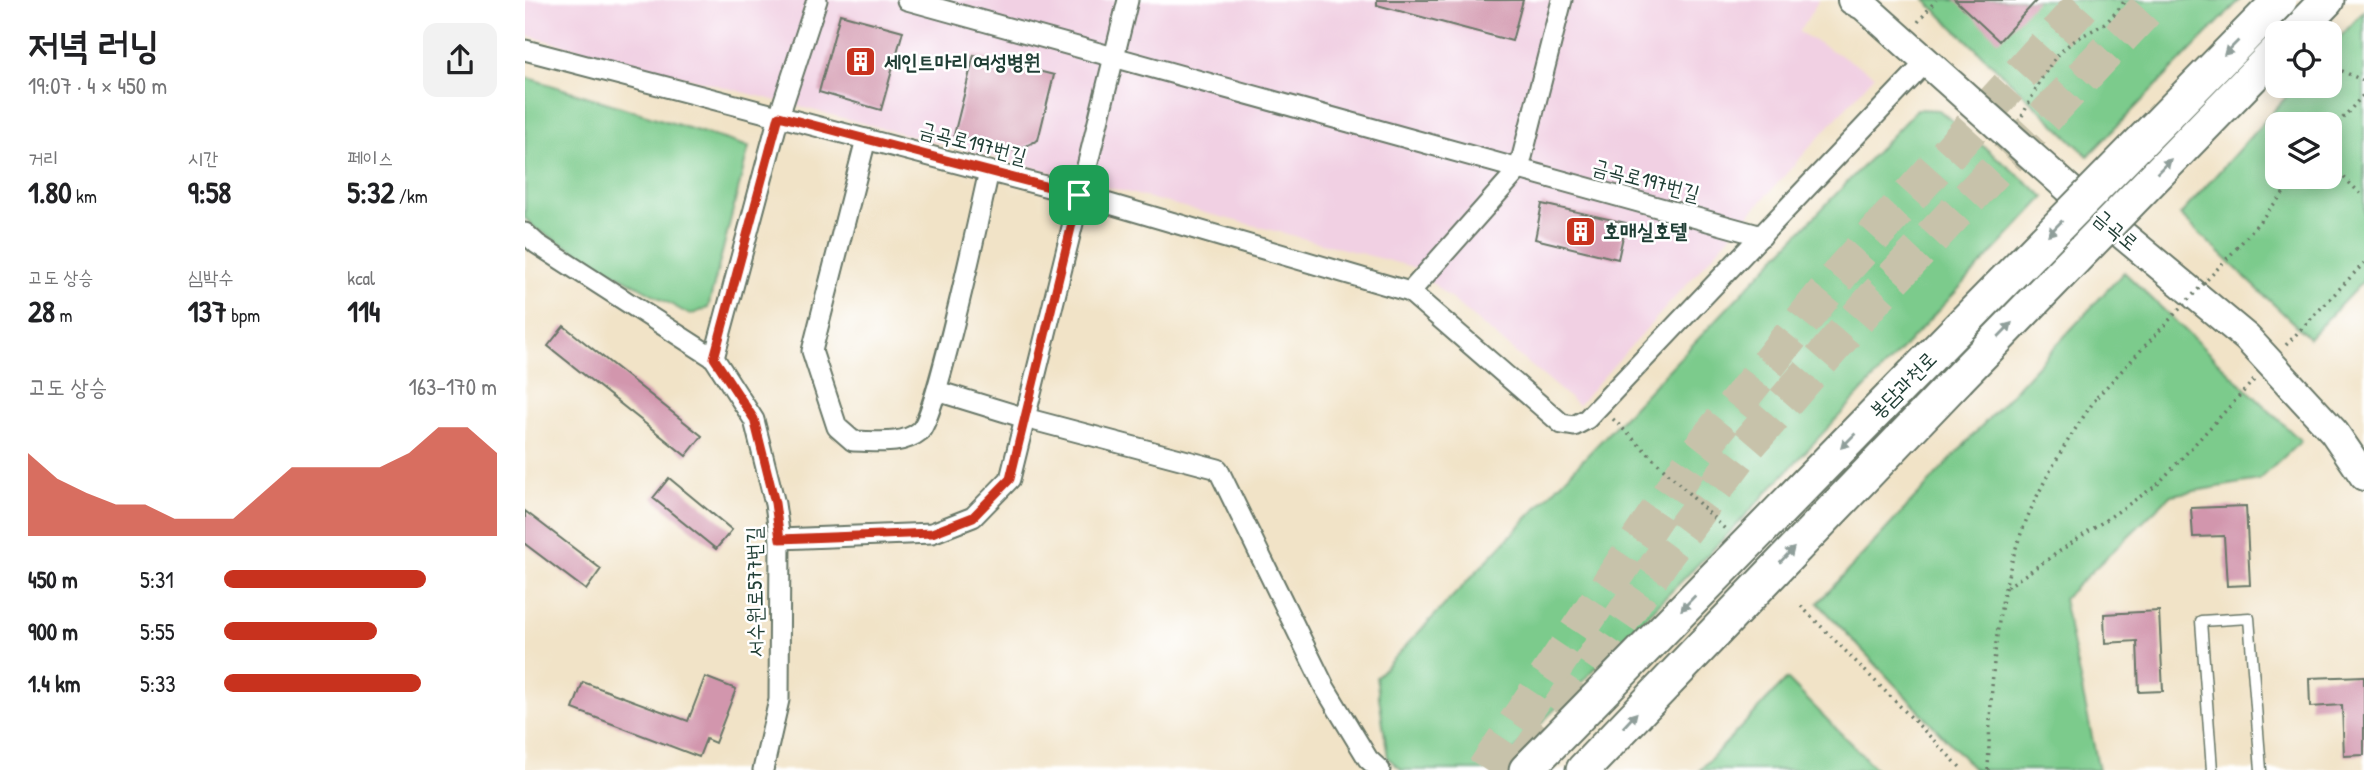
<!DOCTYPE html>
<html lang="ko">
<head>
<meta charset="utf-8">
<style>
	body { margin:0; font-family:"Patrick Hand","Poor Story",sans-serif; background:#f2f2f2; color:#202124; height:100vh; display:flex; flex-direction:column; font-size:26px; white-space:nowrap }
	* { box-sizing:border-box; margin:0 }
	p { font-size:23px; color:#757577 }
	.icon { flex:none; width:38px; height:38px; fill:none; stroke:currentColor; stroke-width:2; stroke-linecap:round; stroke-linejoin:round }
	.map { position:relative; flex:1; overflow:hidden }
	.side { display:flex; flex-direction:column; background:#fff; width:525px }
	.side>* { flex:none }
	.controls { position:absolute; left:1740px; top:21px; display:grid; gap:14px }
	.controls a { display:grid; place-items:center; width:77px; height:77px; border-radius:14px; background:#fff; box-shadow:0 4px 18px #0003; font-size:35px }
	.pin { position:absolute; display:grid; place-items:center; width:60px; height:60px; color:#fff; margin:-30px; border-radius:14px; box-shadow:0 4px 10px #0006 }
	.round { display:grid; place-items:center; flex:none; width:74px; height:74px; border-radius:14px; background:#f2f2f2 }
	.overview { display:flex; align-items:center; justify-content:space-between; height:119px; padding:0 28px }
	h1 { font-size:38px; font-weight:800; line-height:52px }
	.stats { display:grid; grid-template-columns:repeat(3,1fr); gap:10px; height:119px; padding:7px 28px }
	.stats div { display:grid; align-content:center }
	.stats b { font-size:30px; font-weight:800 }
	.stats small { font-size:19px; font-weight:400 }
	.stats p { font-size:19px }
	.chart { height:196px; padding:14px 28px }
	.chart p { display:flex; justify-content:space-between }
	.chart svg { width:100%; height:126px; margin-top:7px; fill:#c8321e; opacity:.7 }
	ul { padding:0 28px; list-style:none; font-size:23px }
	li { display:grid; grid-template-columns:112px 84px 1fr; align-items:center; height:52px }
	li i { height:18px; border-radius:9px; background:#c8321e }
	main { display:flex; flex:1; min-height:0 }
	.map>svg:first-child { display:block }
	.built { fill:#f1d0e3 }
	.green { fill:#7bcb8c; stroke:#4d8460; stroke-width:2; fill-rule:evenodd }
	.building { fill:#d296ad }
	.lines { fill:none; stroke-linecap:round; stroke-linejoin:round }
	.motorway-tunnel { stroke:#c7c2aa; stroke-width:37; stroke-dasharray:37 18; stroke-linecap:butt }
	.service-casing { stroke:#687767; stroke-width:13 }
	.minor-casing { stroke:#687767; stroke-width:23 }
	.secondary-casing { stroke:#687767; stroke-width:32 }
	.trunk-casing { stroke:#687767; stroke-width:37 }
	.path { stroke:#687767; stroke-width:3.5; stroke-dasharray:2 5; stroke-linecap:butt }
	.service { stroke:#fff; stroke-width:10 }
	.minor { stroke:#fff; stroke-width:19 }
	.secondary { stroke:#fff; stroke-width:28 }
	.trunk { stroke:#fff; stroke-width:33 }
	.trunk-bridge-casing { stroke:#687767; stroke-width:37; stroke-linecap:butt }
	.path-bridge { stroke:#687767; stroke-width:3.5; stroke-dasharray:2 5; stroke-linecap:butt }
	.trunk-bridge { stroke:#fff; stroke-width:33 }
	.oneway { fill:#8f9e9a }
	.route-casing { stroke:#fff; stroke-width:14 }
	.route { stroke:#c8321e; stroke-width:9 }
	.labels { text-anchor:middle; stroke-width:5; stroke-linejoin:round; paint-order:stroke }
	.poi-label { font-size:21px; font-weight:bold; fill:#1f3d34; stroke:#fff; text-anchor:start }
	.street-label { font-size:21px; fill:#1f3d34; stroke:#fff }
</style>
</head>
<body>
<main>
<section class="side">
<div class="overview"><div><h1>저녁 러닝</h1><p>19:07 · 4 × 450 m</p></div><a class="round"><svg class="icon" aria-label="share" viewBox="0 0 24 24"><path d="M12 15V3M7 8l5-5 5 5M5 13v7h14v-7"/></svg></a></div>
<div class="stats">
<div><p>거리</p><b>1.80<small> km</small></b></div>
<div><p>시간</p><b>9:58</b></div>
<div><p>페이스</p><b>5:32<small> /km</small></b></div>
</div>
<div class="stats">
<div><p>고도 상승</p><b>28<small> m</small></b></div>
<div><p>심박수</p><b>137<small> bpm</small></b></div>
<div><p>kcal</p><b>114</b></div>
</div>
<div class="chart"><p><span>고도 상승</span>163–170 m</p>
<svg viewBox="0 0 160 44" preserveAspectRatio="none"><path d="M0 44V15L10 24L20 29L30 33L40 33L50 38L60 38L70 38L80 29L90 20L100 20L110 20L120 20L130 15L140 6L150 6L160 15V44z"/></svg>
</div>
<ul>
<li><b>450 m</b>5:31<i style="width:74%"></i></li>
<li><b>900 m</b>5:55<i style="width:56%"></i></li>
<li><b>1.4 km</b>5:33<i style="width:72%"></i></li>
</ul>
</section>
<div class="map">
<svg width="1839" height="770" viewBox="0 0 1839 770">
	<rect width="100%" height="100%" fill="#fff"/>
	<filter id="ink" filterUnits="userSpaceOnUse"><feTurbulence type="fractalNoise" baseFrequency=".0143" numOctaves="2"/><feDisplacementMap in="SourceGraphic" scale="14" xChannelSelector="R" yChannelSelector="G"/><feConvolveMatrix kernelMatrix="1 2 1 2 8 2 1 2 1" color-interpolation-filters="sRGB"/></filter>
	<filter id="wash" filterUnits="userSpaceOnUse"><feTurbulence type="fractalNoise" baseFrequency=".00686" numOctaves="4" result="noise"/><feDisplacementMap in="SourceGraphic" scale="28" xChannelSelector="R" yChannelSelector="G"/><feGaussianBlur stdDeviation="1.57" result="paint"/><feColorMatrix in="noise" values="0 0 0 0 0 0 0 0 0 0 0 0 0 0 0 0 0 1.4 0 .05"/><feComposite in="paint" operator="in"/></filter>
	<g filter="url(#wash)">
		<rect width="100%" height="100%" fill="#f1e3c7"/>
		<polygon class="built" points="0,0 1294,0 1274,32 1350,75 1053,405 888,267 0,35"/>
		<g class="green">
			<polygon points="1400,0 1715,0 1563,156"/>
			<path d="M1839 11V280L1784 338 1655 215 1771 86H1804V49ZM1752 124H1804V177H1752Z"/>
			<polygon points="0,77 224,147 183,308 165,315 11,229 0,218"/>
			<polygon points="1392,109 1414,110 1520,197 1204,533 970,770 877,770 863,758 851,677"/>
			<polygon points="1599,272 1776,441 1734,480 1646,495 1538,599 1574,770 1450,770 1293,603"/>
			<polygon points="1262,679 1352,770 1175,770"/>
		</g>
		<g id="blocks">
			<g class="building">
				<polygon points="852,0 998,0 987,41 852,5"/>
				<polygon points="1430,0 1512,0 1474,41"/>
				<polygon points="315,14 378,31 356,110 294,92"/>
				<polygon points="449,55 529,75 513,140 491,151 429,135"/>
				<polygon points="1017,204 1101,223 1093,259 1010,239"/>
				<polygon points="39,326 177,436 161,456 23,346"/>
				<polygon points="144,478 207,530 191,549 128,498"/>
				<polygon points="1721,506 1725,585 1702,586 1699,536 1668,537 1666,508"/>
				<polygon points="0,511 76,569 61,590 0,544"/>
				<polygon points="1634,611 1638,691 1614,692 1612,641 1580,643 1579,614"/>
				<polygon points="1839,676 1839,755 1819,756 1817,705 1785,707 1784,678"/>
				<polygon points="180,677 211,689 190,743 181,739 174,757 48,709 58,682 163,721"/>
			</g>
		</g>
	</g>
	<g filter="url(#ink)">
		<use href="#blocks" fill-opacity="0" stroke="#687767" stroke-width="2"/>
		<g class="lines">
			<g class="motorway-tunnel">
				<polyline points="1002,758 1140,555 1220,448 1349,299 1630,0"/>
				<polyline points="960,770 1173,452 1318,270 1562,0"/>
			</g>
			<defs>
				<polyline id="service" points="1687,770 1676,621 1724,618 1736,770"/>
				<g id="minor">
					<polyline points="382,0 1237,236"/>
					<polyline points="0,50 554,195 885,292 1037,424 1049,426 1062,419 1402,61"/>
					<path d="M341 139 287 351 312 427 328 441C350 441 377 446 395 431 411 417 456 207 464 171"/>
					<polyline points="0,233 12,244 189,358 229,420 250,504 255,539 254,700 238,770"/>
					<polyline points="885,292 994,169 1037,0"/>
					<polyline points="189,358 254,116 292,0"/>
					<polyline points="412,391 500,418 693,469 800,688 843,759 855,770"/>
					<polyline points="255,539 407,533 448,517 485,479 603,0"/>
				</g>
				<polyline id="secondary" points="1327,0 1339,6 1563,206 1722,338 1809,432 1839,476"/>
				<g id="trunk">
					<polyline points="1770,33 1802,0"/>
					<polyline points="1001,770 1405,357"/>
					<polyline points="1058,770 1433,379"/>
				</g>
			</defs>
			<use href="#service" class="service-casing"/>
			<use href="#minor" class="minor-casing"/>
			<use href="#secondary" class="secondary-casing"/>
			<use href="#trunk" class="trunk-casing"/>
			<g class="path">
				<polyline points="1393,22 1411,0"/>
				<polyline points="1804,65 1839,81"/>
				<path d="M1497 116C1510 92 1523 60 1545 44 1571 25 1579 31 1600 0"/>
				<polyline points="1804,134 1839,94"/>
				<polyline points="1804,163 1839,197"/>
				<polyline points="1712,248 1772,177"/>
				<polyline points="1761,345 1839,263"/>
				<polyline points="1088,419 1202,531"/>
				<polyline points="1482,587 1632,485 1730,379"/>
				<polyline points="1276,606 1438,770"/>
				<path d="M1463 770C1466 695 1468 614 1493 542 1511 490 1541 441 1572 397"/>
			</g>
			<use href="#service" class="service"/>
			<use href="#minor" class="minor"/>
			<use href="#secondary" class="secondary"/>
			<use href="#trunk" class="trunk"/>
			<defs>
				<g id="trunk-bridge">
					<polyline points="1405,357 1755,0"/>
					<polyline points="1433,379 1752,51"/>
				</g>
			</defs>
			<use href="#trunk-bridge" class="trunk-bridge-casing"/>
			<polyline class="path-bridge" points="1572,397 1712,248"/>
			<use href="#trunk-bridge" class="trunk-bridge"/>
		</g>
		<defs><path id="oneway-solid" d="M-6-.8H1V-3.2L6.5 0L1 3.2V.8H-6Z" transform="scale(1.75)"/></defs>
		<g class="oneway">
			<use href="#oneway-solid" transform="translate(1706 48) rotate(135)"/>
			<use href="#oneway-solid" transform="translate(1639 166) rotate(-45)"/>
			<use href="#oneway-solid" transform="translate(1530 228) rotate(134)"/>
			<use href="#oneway-solid" transform="translate(1480 330) rotate(-46)"/>
			<use href="#oneway-solid" transform="translate(1323 441) rotate(135)"/>
			<use href="#oneway-solid" transform="translate(1262 555) rotate(-46)"/>
			<use href="#oneway-solid" transform="translate(1163 603) rotate(134)"/>
			<use href="#oneway-solid" transform="translate(1105 720) rotate(-47)"/>
		</g>
	</g>
	<g class="lines" filter="url(#ink)">
		<defs>
			<polygon id="route" points="254,116 554,195 485,479 448,517 407,533 255,539 250,503 229,419 189,358"/>
		</defs>
		<use href="#route" class="route-casing"/>
		<use href="#route" class="route"/>
	</g>
	<defs>
		<symbol id="building-square" viewBox="-11 -11 22 22"><rect x="-9" y="-9" width="18" height="18" rx="4" fill="#c8321e" stroke="#fff"/><path d="M-4-6H4V6H1V3H-1V6H-4ZM-2.5-4.3h1.7v1.8h-1.7ZM.8-4.3h1.7v1.8H.8ZM-2.5-1h1.7V.8h-1.7ZM.8-1h1.7V.8H.8Z" fill="#fff"/></symbol>
	</defs>
	<g fill-rule="evenodd">
		<use href="#building-square" x="318" y="44" width="35" height="35"/>
		<use href="#building-square" x="1038" y="214" width="35" height="35"/>
	</g>
	<g class="labels">
		<g class="poi-label">
			<text x="359" y="69">세인트마리 여성병원</text>
			<text x="1078" y="238">호매실호텔</text>
		</g>
		<g class="street-label">
			<text transform="translate(448 143) rotate(15)" y="7">금곡로197번길</text>
			<text transform="translate(1121 180) rotate(15)" y="7">금곡로197번길</text>
			<text transform="translate(1591 230) rotate(40)" y="7">금곡로</text>
			<text transform="translate(1378 385) rotate(-45)" y="7">봉담과천로</text>
			<text transform="translate(230 592) rotate(-91)" y="7">서수원로577번길</text>
		</g>
	</g>
</svg>
<div class="controls">
<a><svg class="icon" aria-label="locate" viewBox="0 0 24 24"><circle cx="12" cy="12" r="6"/><path d="M12 2v4M12 18v4M2 12h4M18 12h4"/></svg></a>
<a><svg class="icon" aria-label="layers" viewBox="0 0 24 24"><path d="M12 4l9 5-9 5-9-5zM3 14l9 5 9-5"/></svg></a>
</div>
<div class="pin" style="left:554px;top:195px;background:#1e9e55"><svg class="icon" aria-label="arrive" viewBox="0 0 24 24"><path d="M6 21V4h12l-3 4 3 4H6"/></svg></div>
</div>
</main>
</body>
</html>
